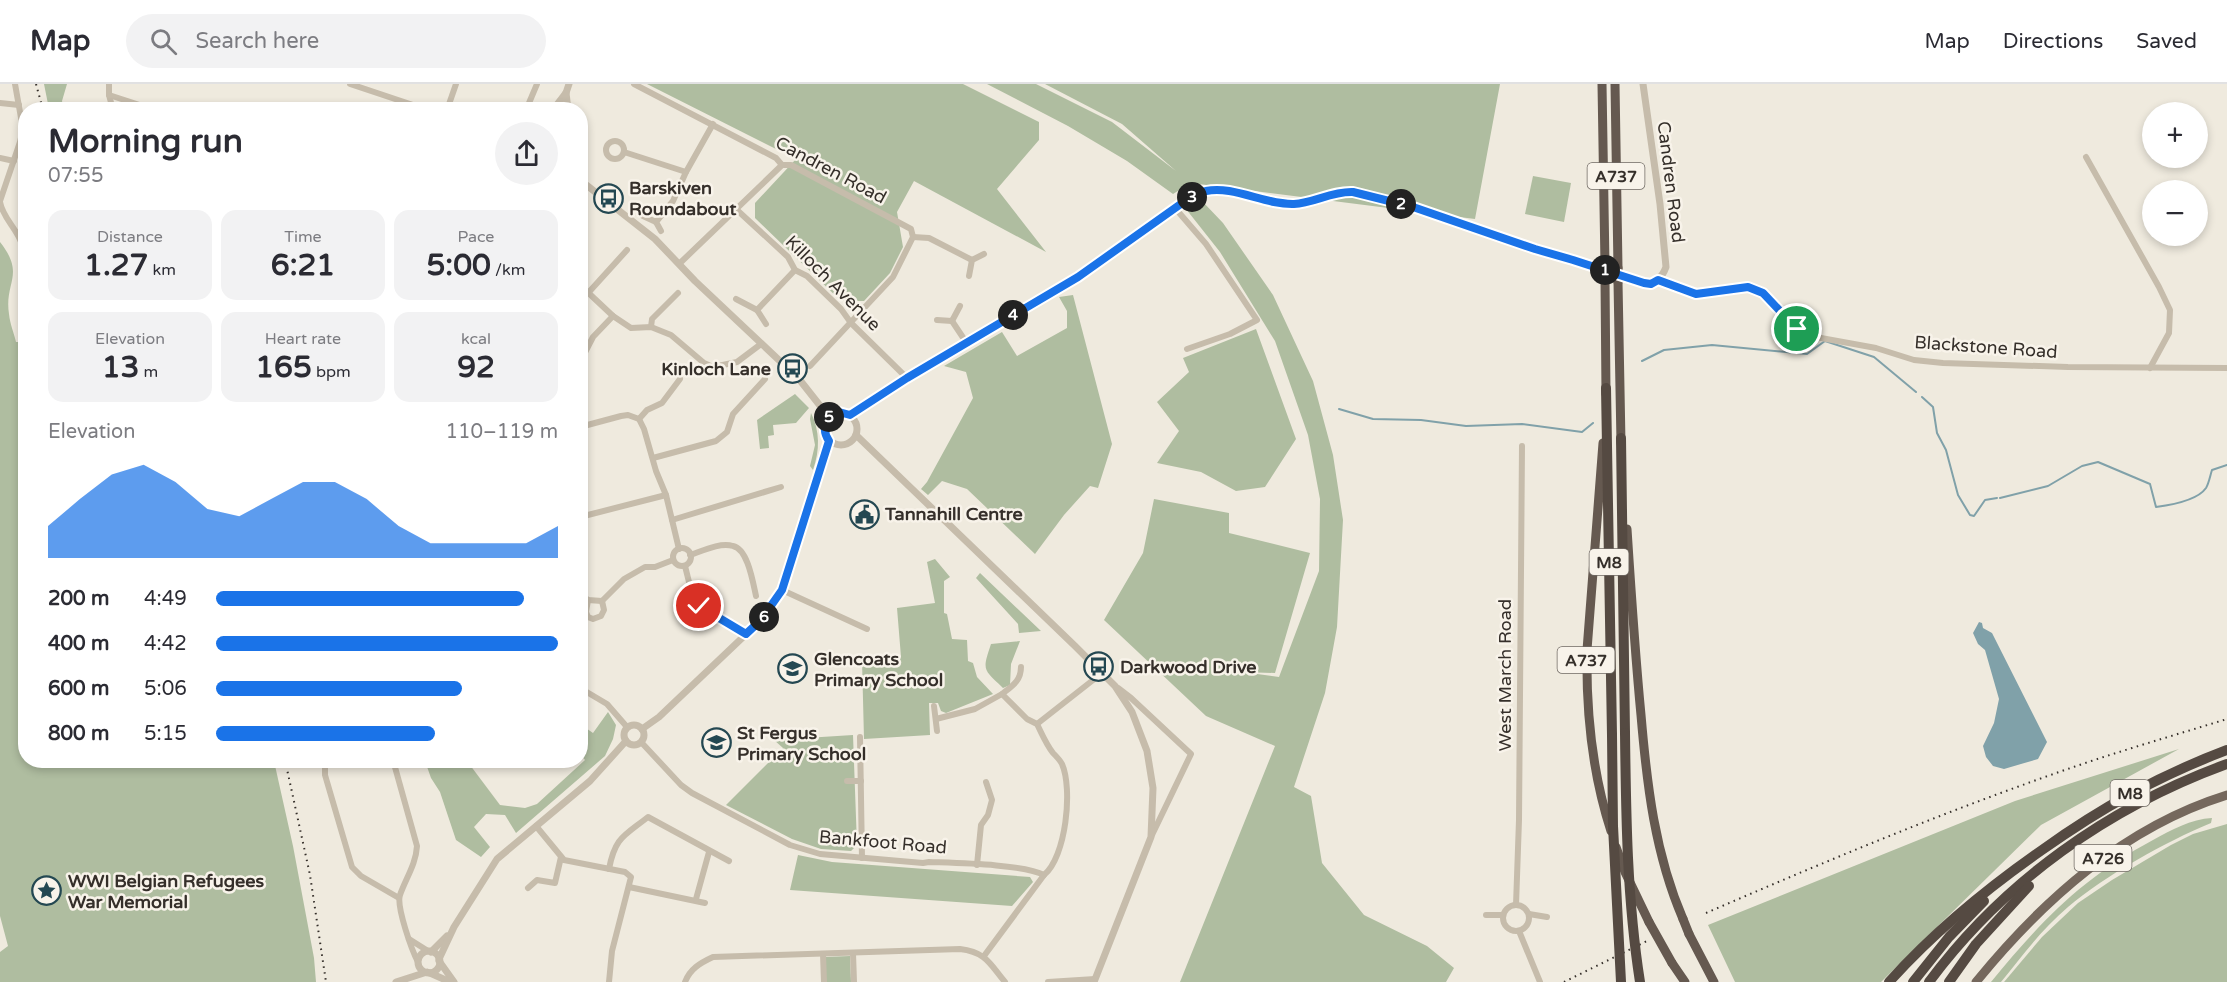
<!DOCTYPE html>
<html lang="en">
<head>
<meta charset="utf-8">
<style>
	body { margin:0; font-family:"Varela Round",sans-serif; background:#f2f2f3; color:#2b2b33; height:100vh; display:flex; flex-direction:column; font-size:22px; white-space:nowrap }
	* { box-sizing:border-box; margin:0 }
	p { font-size:20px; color:#7c7c81 }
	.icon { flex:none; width:33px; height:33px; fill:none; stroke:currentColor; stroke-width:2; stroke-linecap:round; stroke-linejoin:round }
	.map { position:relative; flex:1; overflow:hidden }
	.details { position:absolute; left:18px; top:18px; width:570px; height:666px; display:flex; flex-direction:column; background:#fff; border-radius:24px; box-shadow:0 3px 9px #0003 }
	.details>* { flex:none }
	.tools { position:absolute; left:2142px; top:18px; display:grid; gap:12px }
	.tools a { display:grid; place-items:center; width:66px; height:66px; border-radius:50%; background:#fff; box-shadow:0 3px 9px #0003; font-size:30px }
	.pin { position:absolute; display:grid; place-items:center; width:51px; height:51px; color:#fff; margin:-26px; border:3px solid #fff; border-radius:50%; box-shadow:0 2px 6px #0007 }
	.km { position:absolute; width:30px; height:30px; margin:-15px; border-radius:50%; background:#222; color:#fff; font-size:16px; line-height:30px; text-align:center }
	.round { display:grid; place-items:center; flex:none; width:63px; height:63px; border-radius:32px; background:#f2f2f3 }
	.headline { display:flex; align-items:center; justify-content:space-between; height:102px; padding:0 30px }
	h1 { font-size:33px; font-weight:800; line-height:45px }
	.figures { display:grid; grid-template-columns:repeat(3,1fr); gap:9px; height:102px; padding:6px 30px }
	.figures div { display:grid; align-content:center; border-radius:15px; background:#f2f2f3; text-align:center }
	.figures b { font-size:30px; font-weight:800 }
	.figures small { font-size:16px; font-weight:400 }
	.figures p { font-size:16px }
	.chart { height:168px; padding:12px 30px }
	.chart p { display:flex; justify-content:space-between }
	.chart svg { width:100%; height:108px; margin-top:6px; fill:#1a73e8; opacity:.7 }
	ul { padding:0 30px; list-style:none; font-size:20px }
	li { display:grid; grid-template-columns:96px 72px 1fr; align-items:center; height:45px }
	li i { height:15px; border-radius:8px; background:#1a73e8 }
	header { display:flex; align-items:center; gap:36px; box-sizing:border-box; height:84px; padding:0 30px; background:#fff; border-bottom:2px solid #e1e1e2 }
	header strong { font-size:28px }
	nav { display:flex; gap:33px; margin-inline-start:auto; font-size:21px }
	.search { width:420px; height:54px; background:#f2f2f3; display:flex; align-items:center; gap:15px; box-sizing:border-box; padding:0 21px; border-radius:33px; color:#7c7c81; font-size:22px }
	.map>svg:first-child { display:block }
	.green { fill:#afbda0 }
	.water { fill:#80a1a9 }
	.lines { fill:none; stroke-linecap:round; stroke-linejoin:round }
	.stream { stroke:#80a1a9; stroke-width:2 }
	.minor { stroke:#c6bcab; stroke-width:6 }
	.tertiary { stroke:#c6bcab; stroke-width:7 }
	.primary { stroke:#75685d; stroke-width:9 }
	.trunk { stroke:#655950; stroke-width:9 }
	.motorway { stroke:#554a42; stroke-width:10 }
	.rail { stroke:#352f2a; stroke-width:2; stroke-dasharray:1.5 4.5; stroke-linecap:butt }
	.trunk-bridge { stroke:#655950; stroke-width:9 }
	.motorway-bridge { stroke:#554a42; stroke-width:10 }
	.route-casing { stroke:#fff; stroke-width:12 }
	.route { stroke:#1a73e8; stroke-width:8 }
	.labels { text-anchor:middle; stroke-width:5; stroke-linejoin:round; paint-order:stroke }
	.shield { fill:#f8f3ea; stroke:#706a64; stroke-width:1.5 }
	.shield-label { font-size:16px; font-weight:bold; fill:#352f2a }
	.street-label { font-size:18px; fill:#352f2a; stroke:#f8f3ea }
	.poi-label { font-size:18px; font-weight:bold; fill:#352f2a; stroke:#f8f3ea; text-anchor:start }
</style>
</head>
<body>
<header>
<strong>Map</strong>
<div class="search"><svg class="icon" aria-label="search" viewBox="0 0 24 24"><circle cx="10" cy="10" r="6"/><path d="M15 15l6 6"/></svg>Search here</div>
<nav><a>Map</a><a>Directions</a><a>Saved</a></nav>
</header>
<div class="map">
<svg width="2227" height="898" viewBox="0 0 2227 898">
	<rect width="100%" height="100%" fill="#efeade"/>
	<g class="green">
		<polygon points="44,0 67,0 62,17 64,25 49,25"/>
		<polygon points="647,0 963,0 1039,38 1039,56 997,105 1046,168 914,97 897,128 903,163 890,189 864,217 841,217 755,134 755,119 796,75"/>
		<polygon points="987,0 1036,0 1112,38 1176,87 1122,40 1045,0 1500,0 1475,135 1191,99 1173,110 1127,77 1068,42"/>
		<polygon points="1533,92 1571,99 1564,138 1525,130"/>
		<polygon points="1203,118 1223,139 1273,211 1313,297 1333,371 1343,436 1337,543 1325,609 1294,703 1311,712 1322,779 1364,831 1427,862 1454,884 1446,898 1180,898 1275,662 1206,632 1104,536 1143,469 1154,415 1229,429 1229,449 1310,469 1275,589 1242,588 1279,593 1319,487 1320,415 1308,351 1275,257 1220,168 1186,125"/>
		<path d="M0 158C26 191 4 198 9 230 10 240 14 249 16 258H26L25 292 20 324 26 325V676L274 677 293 762 314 874 316 898H0V868L8 862 0 832Z"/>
		<polygon points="1073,211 1112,360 1098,404 1090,402 1064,431 1035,470 967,405 942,397 928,411 921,405 927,398 973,314 966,288 944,282 1002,248 1017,272 1067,244 1067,227 1059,213"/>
		<polygon points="1256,245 1296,355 1265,403 1236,407 1201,388 1157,379 1179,347 1157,318 1189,288 1183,274"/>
		<polygon points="795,310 809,324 796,339 773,341 774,351 768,352 769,364 760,365 757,336"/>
		<path d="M811 329C820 347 820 366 813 386L810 382 815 361 810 335Z"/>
		<polygon points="935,475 950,493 944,497 944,529 947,530 952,555 967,556 968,577 973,579 977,593 993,610 946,629 941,627 938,619 929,619 930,651 864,655 862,576 901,573 897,524 935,519 927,478"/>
		<polygon points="980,489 1041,547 1019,549 1018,540 976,494"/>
		<path d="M1020 557 1011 580 1010 601 1003 604C983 585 982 587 991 560Z"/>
		<polygon points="608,628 616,641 613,655 605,672 516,749 505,731 486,730 474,743 490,763 481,773 456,756 440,708 431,694 425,677 467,677 500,721 525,724 537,720 585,676 581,671 581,645 583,642 593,649"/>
		<polygon points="853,651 857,761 851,767 821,765 792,755 726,721 783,664 774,656"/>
		<polygon points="2179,665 2041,741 1881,898 1735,898 1708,841 2015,717"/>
		<path d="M2212 734 2211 739C2165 758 2106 791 2068 823 2042 845 2022 872 2001 898H1991C2041 837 2082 794 2153 756 2171 746 2191 735 2212 734Z"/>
		<polygon points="2227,740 2227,898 2004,898 2042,853 2078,819 2112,796 2171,761 2193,750"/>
		<polygon points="798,771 832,778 1030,793 1033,798 1012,822 790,806"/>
		<polygon points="850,872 851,898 826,898 825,873"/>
	</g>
	<polygon class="water" points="1979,538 1982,539 1983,544 1992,549 2047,658 2038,675 2004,685 1993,682 1986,673 1983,662 1994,639 1999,615 1985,566 1978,560 1973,549"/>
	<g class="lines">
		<g class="stream">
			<polyline points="1642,277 1664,266 1712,261 1807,270 1825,257 1874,273 1916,308"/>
			<polyline points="1922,313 1933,323 1937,349 1946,366 1958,411 1970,431 1974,432 1985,416 1997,414"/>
			<polyline points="1339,325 1373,335 1421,336 1466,342 1522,340 1582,348 1593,339"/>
			<path d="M2000 414 2048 402 2082 382 2098 378 2150 400 2156 423C2171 421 2197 417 2206 404 2209 399 2210 392 2212 386L2227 381"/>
		</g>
		<g class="minor">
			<polyline points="109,0 109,11 113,26"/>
			<polyline points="350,0 428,26"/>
			<polyline points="634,0 776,74 782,81 791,81 911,145 913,153 893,193 810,282"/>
			<polyline points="109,11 155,26"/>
			<polyline points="0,19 19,21"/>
			<polyline points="529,19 537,0"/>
			<polyline points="299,26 300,22"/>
			<polyline points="447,26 456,0"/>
			<circle cx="615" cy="66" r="9"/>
			<polyline points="624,68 686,88"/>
			<polyline points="2086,73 2159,203 2170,226 2169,249 2150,284"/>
			<polyline points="0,74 14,77"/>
			<polyline points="0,117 20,58 23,45 15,0"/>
			<path d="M0 118C3 135 18 145 22 161 27 179 21 197 26 215"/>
			<polyline points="1175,124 1206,160 1257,236 1230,250 1187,265"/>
			<polyline points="737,126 788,173 795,186 807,192 841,225 851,239 907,294"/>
			<polyline points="643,132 656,138"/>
			<polyline points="661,147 656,138 673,117 686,88 713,40"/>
			<polyline points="913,153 929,154 972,176"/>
			<polyline points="679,180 782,81"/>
			<polyline points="969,192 972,176 984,170"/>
			<polyline points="1658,196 1696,210 1747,203 1763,209 1797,245 1821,254 1876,264 1914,276 1943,279 2068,283 2227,284"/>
			<polyline points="580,201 613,232 631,244 651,243 671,251 704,279 713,283 737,278 761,260"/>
			<polyline points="589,208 627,166"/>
			<polyline points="736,215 757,226 766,240"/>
			<polyline points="757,226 795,186"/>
			<polyline points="937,236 952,237 960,222"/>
			<polyline points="952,237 966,258"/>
			<polyline points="651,243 652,235 678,209"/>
			<polyline points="580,278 593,253 613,232"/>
			<polyline points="639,335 644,345 656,387 666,411 679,465"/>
			<polyline points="580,343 621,332 628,331 639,335 647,326 662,319 680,295"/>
			<polyline points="653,374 716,357 727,348 733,330 765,295"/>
			<polyline points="580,433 666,411"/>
			<polyline points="672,436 781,403"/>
			<circle cx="682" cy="473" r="9"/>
			<path d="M690 471C702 467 720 458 733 462 748 465 753 499 756 512"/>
			<polyline points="685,482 693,514 699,522 746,550"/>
			<polyline points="782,506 867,545"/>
			<polyline points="580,510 588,516 602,517 624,495 645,483 655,483 673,476"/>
			<polyline points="588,516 586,528 588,533 593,535 601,532 604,526 602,517"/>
			<polyline points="580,604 607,620 627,643"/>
			<polyline points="1118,604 1131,614 1191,670 1152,751"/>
			<path d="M1002 610C1012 602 1021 597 1021 583"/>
			<polyline points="934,622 937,647"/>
			<path d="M936 635 975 625 1002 610 1027 635 1037 640C1042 650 1046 660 1053 669 1056 672 1060 676 1062 680 1073 705 1066 773 1044 791L984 872"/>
			<polyline points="1037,640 1102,589"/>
			<polyline points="860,653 862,774"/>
			<path d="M641 658 681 701 692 709 790 761 820 770 923 779 929 778C954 779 1024 780 1044 791"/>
			<polyline points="325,676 325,691 352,783 361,792 399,814"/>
			<path d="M393 676 417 762C416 780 406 794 400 811 396 822 412 867 418 878"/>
			<polyline points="847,697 861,697"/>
			<polyline points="536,742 564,776 625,788 631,793 612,867 609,898"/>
			<polyline points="977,781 981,741 988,731 992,716 986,698"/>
			<path d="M609 785C615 753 624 752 648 733L729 777"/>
			<polyline points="629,803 705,819"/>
			<polyline points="528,804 537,796 555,799 561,773"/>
			<polyline points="696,815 709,768"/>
			<circle cx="1516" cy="834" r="13"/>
			<polyline points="1516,821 1519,736 1522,362"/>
			<polyline points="1529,830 1547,833"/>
			<polyline points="1486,831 1503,831"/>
			<polyline points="1519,847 1540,898"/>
			<polyline points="409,855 428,867"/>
			<polyline points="853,869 854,898"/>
			<polyline points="823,870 824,898"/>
			<path d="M685 898C690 885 700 879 713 873L960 865C986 868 990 880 1005 898"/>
			<polyline points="1048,898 1095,895"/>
		</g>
		<g class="tertiary">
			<polyline points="566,9 568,26"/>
			<polyline points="553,26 566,9 569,0"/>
			<polyline points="580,96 655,155 695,197 799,295 829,333"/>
			<circle cx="841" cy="345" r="16"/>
			<path d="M850 331 907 294 1078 193 1185 117C1191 113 1198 108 1206 107 1233 101 1265 121 1294 120 1314 119 1332 107 1353 108L1413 123 1535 165 1573 176 1644 199C1655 200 1662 194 1666 183L1660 120 1643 0"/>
			<polyline points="856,351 1075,562 1115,602 1132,628 1147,667 1153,704 1151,753 1094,898"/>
			<circle cx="634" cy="651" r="10"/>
			<polyline points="642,645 659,633 761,536 782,506 829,357"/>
			<circle cx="429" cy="878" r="11"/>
			<polyline points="431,868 447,852"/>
			<polyline points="439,875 454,843 497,775 590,697 626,657"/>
			<polyline points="439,877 454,898"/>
			<polyline points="430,889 450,898"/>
			<polyline points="396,898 427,888"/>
		</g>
		<path class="primary" d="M1976 898C2043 816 2124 743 2227 711"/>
		<g class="trunk">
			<polyline points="1602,0 1605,181"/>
			<polyline points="1615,0 1618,184"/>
			<polyline points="1605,195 1606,310"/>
			<polyline points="1618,198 1621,359"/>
			<path d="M1603 359 1587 566C1586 627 1592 689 1611 747"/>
			<path d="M1627 445C1631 507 1635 569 1641 631 1647 702 1655 770 1683 835"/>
			<polyline points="1616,763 1625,788 1649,838"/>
			<polyline points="1689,850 1714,898"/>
			<polyline points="1672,879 1685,898"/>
		</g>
		<g class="motorway">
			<polyline points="1606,304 1612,651"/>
			<polyline points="1621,354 1625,649"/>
			<path d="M1889 898C1935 847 1986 805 2042 766 2101 724 2158 692 2227 666"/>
			<polyline points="1913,898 1949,853 1984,817"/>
			<path d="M1929 898C2004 797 2109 723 2227 680"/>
			<polyline points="1949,898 1976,860 2029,802"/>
		</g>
		<g class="rail">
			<polyline points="36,0 43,26"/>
			<polyline points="285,676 310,791 326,898"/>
			<path d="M1706 829C1824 778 1941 729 2062 687 2116 668 2172 652 2227 635"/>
			<polyline points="1564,898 1647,857"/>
		</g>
		<g class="trunk-bridge">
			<polyline points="1618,184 1618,198"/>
			<polyline points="1605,195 1605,181"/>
			<polyline points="1683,835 1689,850"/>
			<polyline points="1649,838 1672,879"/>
		</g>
		<g class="motorway-bridge">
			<path d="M1625 649C1626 733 1627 815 1640 898"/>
			<polyline points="1612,651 1613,742 1621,898"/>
		</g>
	</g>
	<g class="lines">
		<defs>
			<path id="route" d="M699 522 746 550 761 536 782 506 829 357C821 345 825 332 839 328L850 331 907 294 1078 193 1185 117C1191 113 1198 108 1206 107 1233 101 1265 121 1294 120 1314 119 1332 107 1353 108L1413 123 1535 165 1573 176 1644 199 1651 200 1658 196 1696 210 1748 203 1763 209 1797 245"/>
		</defs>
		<use href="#route" class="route-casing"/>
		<use href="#route" class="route"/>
	</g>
	<defs>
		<symbol id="bus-ring" viewBox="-11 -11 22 22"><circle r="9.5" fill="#f8f3ea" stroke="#244852" stroke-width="1.5"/><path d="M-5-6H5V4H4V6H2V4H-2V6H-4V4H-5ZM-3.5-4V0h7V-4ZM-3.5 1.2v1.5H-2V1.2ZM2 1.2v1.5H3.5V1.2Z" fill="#244852"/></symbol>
		<symbol id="civic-ring" viewBox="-11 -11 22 22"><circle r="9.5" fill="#f8f3ea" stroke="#244852" stroke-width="1.5"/><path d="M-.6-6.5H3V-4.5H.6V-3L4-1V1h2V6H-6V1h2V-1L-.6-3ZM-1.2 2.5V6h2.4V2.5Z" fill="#244852"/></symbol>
		<symbol id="school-ring" viewBox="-11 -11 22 22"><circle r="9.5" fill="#f8f3ea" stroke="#244852" stroke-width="1.5"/><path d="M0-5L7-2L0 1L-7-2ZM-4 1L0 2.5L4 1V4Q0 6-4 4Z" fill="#244852"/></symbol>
		<symbol id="sight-ring" viewBox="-11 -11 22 22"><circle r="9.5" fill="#f8f3ea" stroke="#244852" stroke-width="1.5"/><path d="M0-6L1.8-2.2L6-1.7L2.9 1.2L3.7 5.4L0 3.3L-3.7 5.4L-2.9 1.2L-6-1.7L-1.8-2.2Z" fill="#244852"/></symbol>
	</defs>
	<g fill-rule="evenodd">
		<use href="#bus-ring" x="592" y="98" width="33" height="33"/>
		<use href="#bus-ring" x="776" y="268" width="33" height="33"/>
		<use href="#civic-ring" x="848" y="414" width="33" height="33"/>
		<use href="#bus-ring" x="1082" y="566" width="33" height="33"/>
		<use href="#school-ring" x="776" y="568" width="33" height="33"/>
		<use href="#school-ring" x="700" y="642" width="33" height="33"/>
		<use href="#sight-ring" x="30" y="790" width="33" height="33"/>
	</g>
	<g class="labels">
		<g class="shield">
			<rect x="1587.5" y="79" width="57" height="26" rx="4.5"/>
			<rect x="1589.5" y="465" width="39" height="26" rx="4.5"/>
			<rect x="1557.5" y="563" width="57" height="26" rx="4.5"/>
			<rect x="2110.5" y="696" width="39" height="26" rx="4.5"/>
			<rect x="2074.5" y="761" width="57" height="26" rx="4.5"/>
		</g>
		<g class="shield-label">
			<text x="1616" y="98">A737</text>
			<text x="1609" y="484">M8</text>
			<text x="1586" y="582">A737</text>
			<text x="2130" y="715">M8</text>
			<text x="2103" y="780">A726</text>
		</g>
		<g class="street-label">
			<text transform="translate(831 86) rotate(28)" y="6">Candren Road</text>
			<text transform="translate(1671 98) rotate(83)" y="6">Candren Road</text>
			<text transform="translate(833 199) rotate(45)" y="6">Killoch Avenue</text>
			<text transform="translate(1986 263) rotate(4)" y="6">Blackstone Road</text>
			<text transform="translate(1505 591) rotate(-90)" y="6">West March Road</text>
			<text transform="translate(883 758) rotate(5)" y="6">Bankfoot Road</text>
		</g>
		<g class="poi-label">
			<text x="629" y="110">Barskiven<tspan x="629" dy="21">Roundabout</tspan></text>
			<text x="771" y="291" text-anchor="end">Kinloch Lane</text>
			<text x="885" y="436">Tannahill Centre</text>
			<text x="814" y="581">Glencoats<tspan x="814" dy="21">Primary School</tspan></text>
			<text x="1120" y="589">Darkwood Drive</text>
			<text x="737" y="655">St Fergus<tspan x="737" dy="21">Primary School</tspan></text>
			<text x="68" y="803">WWI Belgian Refugees<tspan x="68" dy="21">War Memorial</tspan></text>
		</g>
	</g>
</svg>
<div class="tools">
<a>+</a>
<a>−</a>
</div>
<div class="pin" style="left:1797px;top:245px;background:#1e9e55"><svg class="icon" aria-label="arrive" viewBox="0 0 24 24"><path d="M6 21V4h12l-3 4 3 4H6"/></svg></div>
<div class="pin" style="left:699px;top:522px;background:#d93025"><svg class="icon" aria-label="check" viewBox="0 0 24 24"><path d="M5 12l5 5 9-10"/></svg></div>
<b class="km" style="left:1605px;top:186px">1</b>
<b class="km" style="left:1401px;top:120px">2</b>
<b class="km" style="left:1192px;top:113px">3</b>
<b class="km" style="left:1013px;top:231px">4</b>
<b class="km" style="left:829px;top:333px">5</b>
<b class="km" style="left:764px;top:533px">6</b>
<section class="details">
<div class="headline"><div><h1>Morning run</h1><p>07:55</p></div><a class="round"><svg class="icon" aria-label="share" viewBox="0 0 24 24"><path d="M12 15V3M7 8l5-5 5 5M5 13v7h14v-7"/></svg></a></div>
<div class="figures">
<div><p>Distance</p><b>1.27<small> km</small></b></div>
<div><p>Time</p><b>6:21</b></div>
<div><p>Pace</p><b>5:00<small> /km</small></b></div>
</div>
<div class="figures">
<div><p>Elevation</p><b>13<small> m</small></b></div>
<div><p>Heart rate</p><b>165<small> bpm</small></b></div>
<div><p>kcal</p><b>92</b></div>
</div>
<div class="chart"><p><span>Elevation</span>110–119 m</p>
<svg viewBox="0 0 160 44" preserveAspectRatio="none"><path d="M0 44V31L10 20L20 10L30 6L40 13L50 24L60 27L70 20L80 13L90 13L100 20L110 31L120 38L130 38L140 38L150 38L160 31V44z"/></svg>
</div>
<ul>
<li><b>200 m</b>4:49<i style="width:90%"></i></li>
<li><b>400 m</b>4:42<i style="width:100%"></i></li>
<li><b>600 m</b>5:06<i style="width:72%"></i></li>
<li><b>800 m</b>5:15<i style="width:64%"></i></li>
</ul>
</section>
</div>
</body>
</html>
